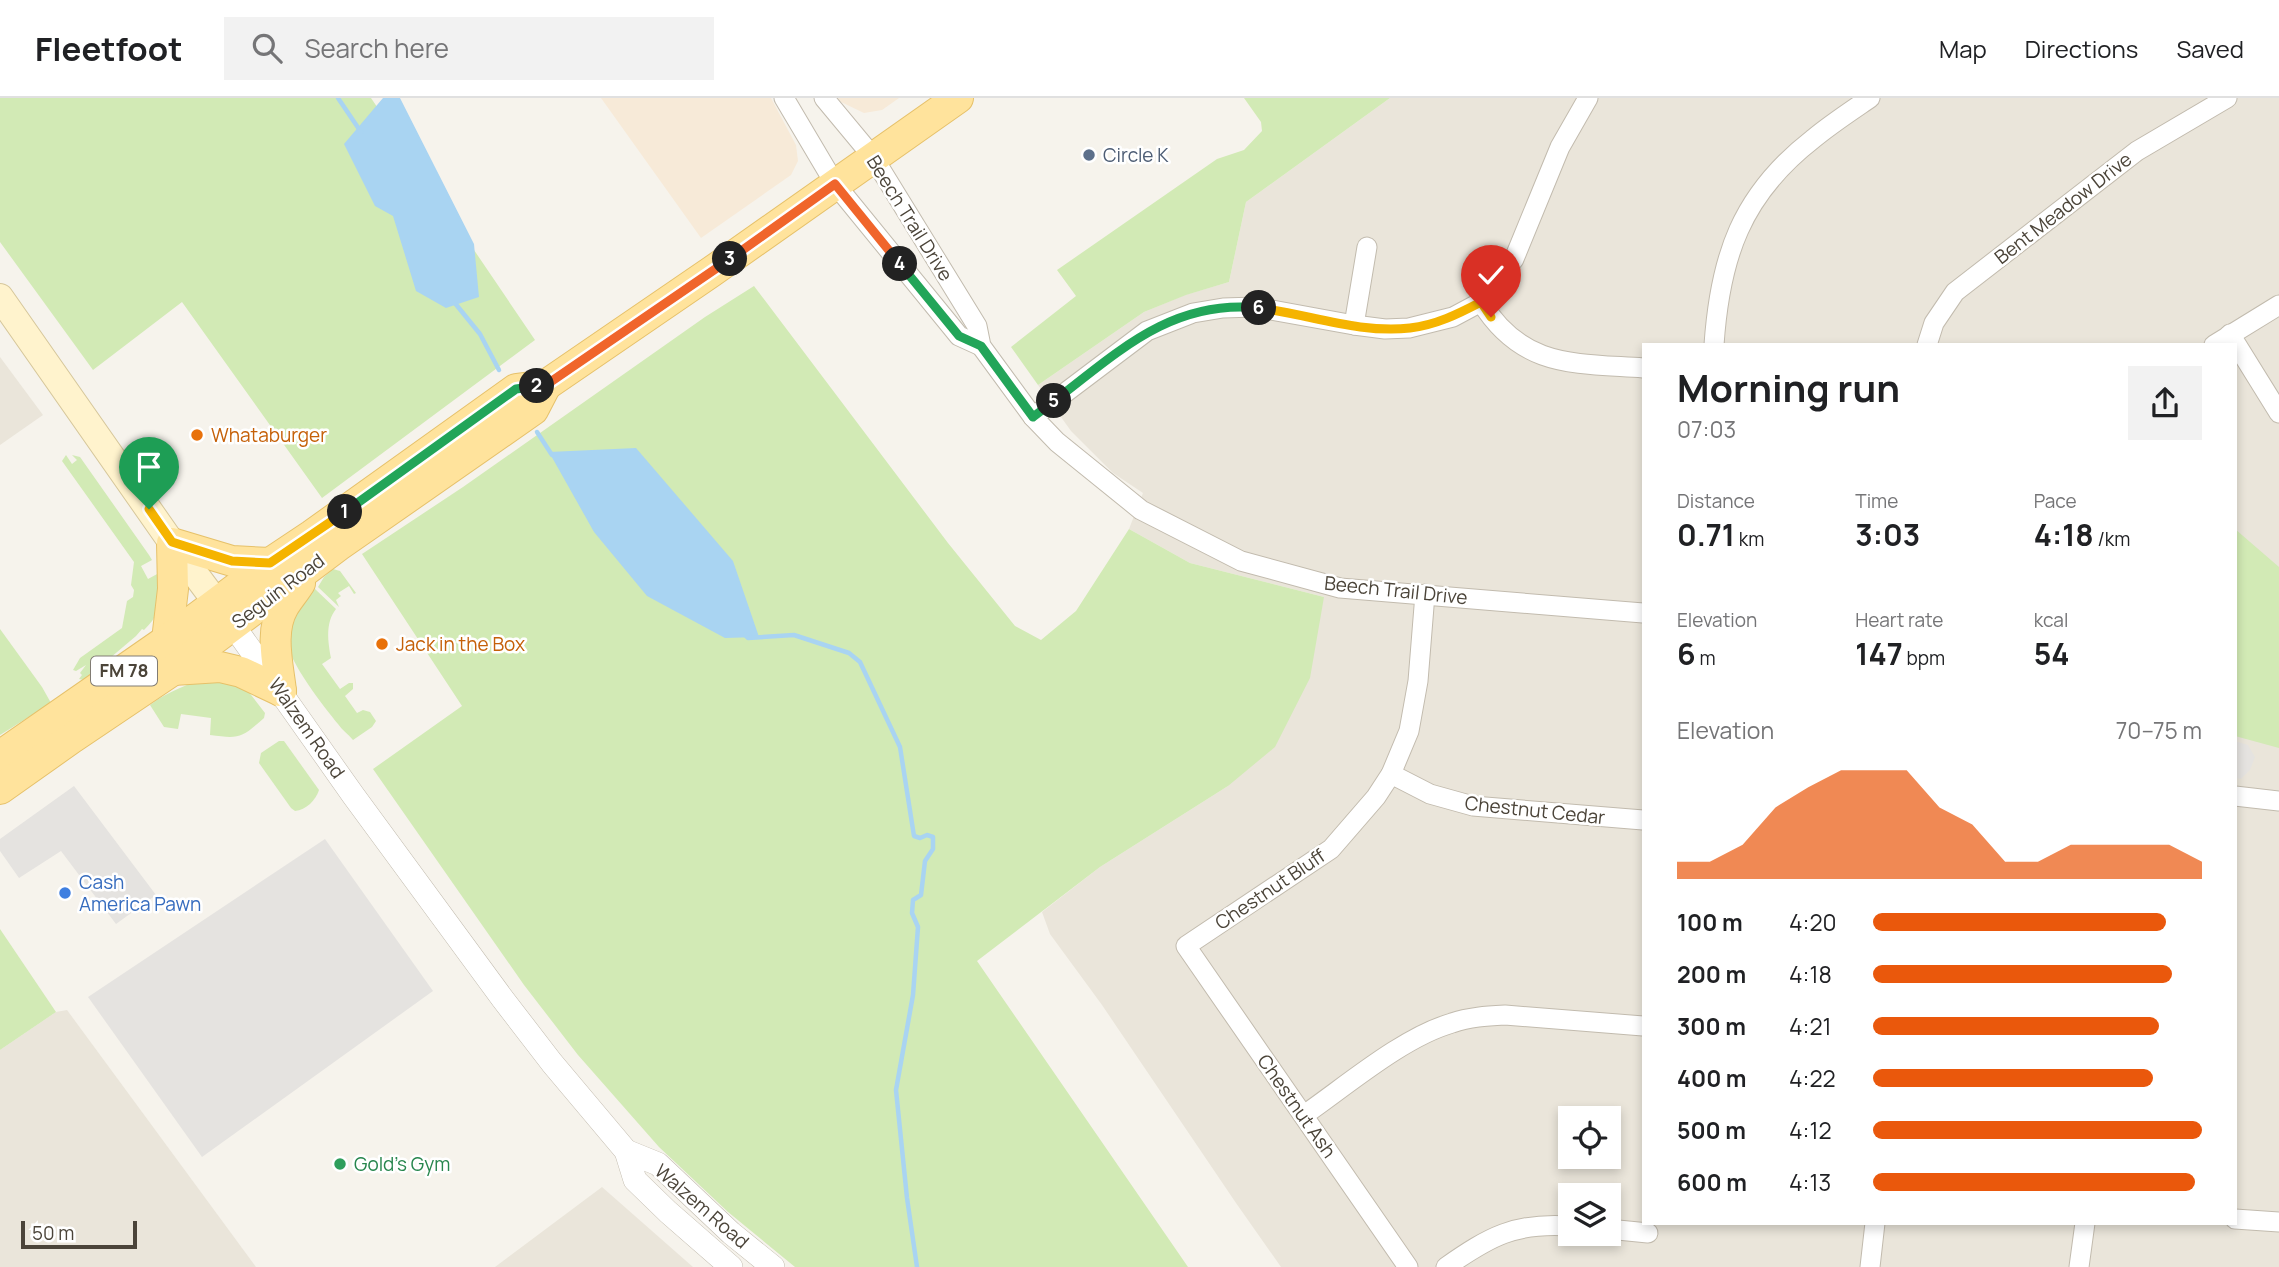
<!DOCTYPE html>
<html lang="en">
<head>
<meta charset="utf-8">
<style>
	body { margin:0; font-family:Manrope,sans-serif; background:#f2f2f2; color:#202124; height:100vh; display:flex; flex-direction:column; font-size:26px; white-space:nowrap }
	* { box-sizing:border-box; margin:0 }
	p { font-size:23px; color:#757577 }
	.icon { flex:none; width:38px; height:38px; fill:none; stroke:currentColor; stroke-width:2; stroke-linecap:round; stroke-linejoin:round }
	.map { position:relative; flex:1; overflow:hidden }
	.side { position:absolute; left:1642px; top:245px; width:595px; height:882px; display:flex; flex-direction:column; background:#fff; border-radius:0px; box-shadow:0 4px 10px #0003 }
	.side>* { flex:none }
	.tools { position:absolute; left:1558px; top:1008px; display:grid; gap:14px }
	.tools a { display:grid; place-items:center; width:63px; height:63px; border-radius:0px; background:#fff; box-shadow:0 4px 10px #0003; font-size:35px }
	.scale { position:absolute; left:21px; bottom:18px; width:116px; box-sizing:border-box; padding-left:7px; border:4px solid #4b4439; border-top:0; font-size:19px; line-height:24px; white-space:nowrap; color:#4b4439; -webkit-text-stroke:5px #fff; paint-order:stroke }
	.pin { position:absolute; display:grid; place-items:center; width:60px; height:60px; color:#fff; margin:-72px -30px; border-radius:50% 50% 50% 0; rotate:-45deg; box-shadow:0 0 7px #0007 }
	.pin .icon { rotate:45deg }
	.km { position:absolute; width:35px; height:35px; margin:-18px; border-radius:50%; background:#222; color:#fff; font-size:19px; line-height:35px; text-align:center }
	.round { display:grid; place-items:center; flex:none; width:74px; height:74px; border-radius:0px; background:#f2f2f2 }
	.summary { display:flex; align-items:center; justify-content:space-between; height:119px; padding:0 35px }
	h1 { font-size:38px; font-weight:700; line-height:52px }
	.metrics { display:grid; grid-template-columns:repeat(3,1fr); gap:10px; height:119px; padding:7px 35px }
	.metrics div { display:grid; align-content:center }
	.metrics b { font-size:30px; font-weight:700 }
	.metrics small { font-size:19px; font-weight:400 }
	.metrics p { font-size:19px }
	.chart { height:196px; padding:14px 35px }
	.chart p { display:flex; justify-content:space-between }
	.chart svg { width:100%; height:126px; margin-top:7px; fill:#ea580c; opacity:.7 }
	ul { padding:0 35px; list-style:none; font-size:23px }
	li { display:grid; grid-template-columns:112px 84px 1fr; align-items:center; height:52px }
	li i { height:18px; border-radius:9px; background:#ea580c }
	header { display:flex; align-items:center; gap:42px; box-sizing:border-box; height:98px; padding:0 35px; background:#fff; border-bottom:2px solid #e0e0e0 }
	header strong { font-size:33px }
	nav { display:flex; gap:38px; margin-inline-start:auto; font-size:24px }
	.search { width:490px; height:63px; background:#f2f2f2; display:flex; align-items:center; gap:18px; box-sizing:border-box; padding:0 24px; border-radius:0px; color:#757577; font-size:26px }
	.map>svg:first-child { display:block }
	.residential { fill:#eae5da; fill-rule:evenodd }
	.commercial { fill:#f7ead8 }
	.green { fill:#d2eab5 }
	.parking { fill:#e5e3e0 }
	.water { fill:#a9d4f2 }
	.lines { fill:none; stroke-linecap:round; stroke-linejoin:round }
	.stream { stroke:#a9d4f2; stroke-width:4.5 }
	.minor-casing { stroke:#c2bbae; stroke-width:21 }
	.tertiary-casing { stroke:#c2bbae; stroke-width:24 }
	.secondary-casing { stroke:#d6c79b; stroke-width:28 }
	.primary-casing { stroke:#e6c16a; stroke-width:32 }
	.minor { stroke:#fff; stroke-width:19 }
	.tertiary { stroke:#fff; stroke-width:23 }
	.secondary { stroke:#fff3cd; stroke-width:26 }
	.primary { stroke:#ffe39c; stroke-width:30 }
	.split-1-casing { stroke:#fff; stroke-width:14 }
	.split-2-casing { stroke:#fff; stroke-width:14 }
	.split-3-casing { stroke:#fff; stroke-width:14 }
	.split-4-casing { stroke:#fff; stroke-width:14 }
	.split-5-casing { stroke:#fff; stroke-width:14 }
	.split-6-casing { stroke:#fff; stroke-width:14 }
	.split-7-casing { stroke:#fff; stroke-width:14 }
	.split-1 { stroke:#f5b400; stroke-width:9 }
	.split-2 { stroke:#22a559; stroke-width:9 }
	.split-3 { stroke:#f0652b; stroke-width:9 }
	.split-4 { stroke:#f0652b; stroke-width:9 }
	.split-5 { stroke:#22a559; stroke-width:9 }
	.split-6 { stroke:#22a559; stroke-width:9 }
	.split-7 { stroke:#f5b400; stroke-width:9 }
	.service-dot { fill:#5c6f8a; stroke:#fff; stroke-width:2.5 }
	.food-dot { fill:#e8710a; stroke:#fff; stroke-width:2.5 }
	.shop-dot { fill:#3f7fe0; stroke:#fff; stroke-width:2.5 }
	.leisure-dot { fill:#2e9e5b; stroke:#fff; stroke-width:2.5 }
	.labels { text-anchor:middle; stroke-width:5; stroke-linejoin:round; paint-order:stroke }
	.shield { fill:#fff; stroke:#817c74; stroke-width:2 }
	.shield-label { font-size:18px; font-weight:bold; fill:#4b4439 }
	.service-label { font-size:19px; fill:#4e5e75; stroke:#fff; text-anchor:start }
	.street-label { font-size:19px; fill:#4b4439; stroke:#fff }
	.food-label { font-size:19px; fill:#c56008; stroke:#fff; text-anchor:start }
	.shop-label { font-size:19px; fill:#366cbe; stroke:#fff; text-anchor:start }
	.leisure-label { font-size:19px; fill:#27864d; stroke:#fff; text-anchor:start }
</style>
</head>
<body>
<header>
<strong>Fleetfoot</strong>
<div class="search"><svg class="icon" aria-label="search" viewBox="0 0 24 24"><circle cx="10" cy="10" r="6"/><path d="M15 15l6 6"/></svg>Search here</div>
<nav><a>Map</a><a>Directions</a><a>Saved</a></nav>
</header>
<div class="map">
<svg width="2279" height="1169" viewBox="0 0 2279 1169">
	<rect width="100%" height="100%" fill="#f6f3ec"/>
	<g class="residential">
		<path d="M1390 0H2279V1169H1281L1236 1105 1102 907 1050 836 1042 814 1100 769 1228 688 1324 499 1190 465 1129 431 1143 395 1113 375 1071 333 1038 287 1144 214 1185 197 1229 184 1246 104ZM1643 247H2235V1125H1643ZM1570 1020H1608V1059H1570ZM1570 1097H1608V1136H1570Z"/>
		<polygon points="0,259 43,317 0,347"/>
		<polygon points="67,912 256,1169 0,1169 0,952 56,914"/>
		<polygon points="602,1089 693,1169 495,1169"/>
	</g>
	<g class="commercial">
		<polygon points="601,0 771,0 796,47 798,63 791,77 701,140"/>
		<polygon points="838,0 899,0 882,12 864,15 841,4"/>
	</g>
	<g class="green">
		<polygon points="0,0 371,0 535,242 322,400 182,204 93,272 0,144"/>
		<polygon points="1244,0 1390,0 1246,104 1229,184 1186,197 1144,214 1038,287 1011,249 1076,198 1057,172 1217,61 1244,52 1262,33 1261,24"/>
		<polygon points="754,188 948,445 1015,528 1041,542 1076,513 1129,431 1190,465 1324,499 1310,580 1275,649 1228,688 1100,769 977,863 1188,1169 795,1169 728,1114 659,1049 578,957 524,887 373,671 462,608 362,456 463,389 705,219"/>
		<path d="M66 357 72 366 77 362 72 357 80 359 149 457 152 462 141 468 148 481 159 475C159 501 165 512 144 532L142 531 136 538 84 582 79 581 82 577 80 575 86 567 76 573 73 572 80 560 122 530 127 503 133 499 134 492 131 487 134 464 62 363Z"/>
		<polygon points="2235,431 2279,469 2279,650 2235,638"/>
		<polygon points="333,471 340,473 356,495 354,496 349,488 338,495 341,498 336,502 339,509 318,489 324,479"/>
		<path d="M315 491 336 511C325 525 328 544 331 560L322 566 340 591 349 585H353V591L345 598 357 615 363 612 370 614 376 623 372 629 353 642C348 636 342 632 338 626 325 610 287 562 287 542 286 521 299 503 315 491Z"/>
		<polygon points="0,531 42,589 51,605 0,637"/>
		<path d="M209 577 248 593 265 615 264 620C241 640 240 641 210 637L211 620 181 616 178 631 164 629 150 607C168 593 189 587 209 577Z"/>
		<path d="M279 643H284L319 692C316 702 306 712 295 713L291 710 259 665 261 655Z"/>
		<polygon points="0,831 56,914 0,952"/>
	</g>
	<g class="parking">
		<polygon points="2235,643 2248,647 2255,659 2250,672 2241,681 2235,680"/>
		<polygon points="74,688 156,797 116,826 61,753 19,780 0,753 0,741"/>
		<polygon points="325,741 433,893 202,1059 88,899"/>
	</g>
	<g class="water">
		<polygon points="383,0 400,0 474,146 479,199 446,210 416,193 393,118 375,108 344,46"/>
		<polygon points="636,350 733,463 759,539 725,540 647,498 594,434 549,354"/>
	</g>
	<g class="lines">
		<g class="stream">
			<polyline points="338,0 361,34"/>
			<polyline points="454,204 480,236 499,272"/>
			<polyline points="537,334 552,357"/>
			<polyline points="745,537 748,540 794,537 849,555 860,564 900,649 914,738 920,740 927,737 933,739 933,751 925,763 921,797 913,802 912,815 918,829 913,897 896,992 907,1100 917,1169"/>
		</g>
		<defs>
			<g id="minor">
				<polyline points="784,0 835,86 959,238 981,248"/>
				<polyline points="824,0 873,59 977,228 981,248 1033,319 1057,344 1141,412 1241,463 1340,490 1643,515"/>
				<path d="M1481 204C1522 270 1573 265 1643 270"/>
				<polyline points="1354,227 1367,149"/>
				<polyline points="2230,236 2279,315"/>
				<path d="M1714 247C1720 159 1741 97 1813 41 1831 26 1851 13 1870 0"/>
				<polyline points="1927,247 1934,225 1955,194 2137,53 2227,0"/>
				<polyline points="2214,247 2279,207"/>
				<polyline points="1033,319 1147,233 1193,215 1223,210 1255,209 1354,227 1385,231 1409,230 1453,219 1481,204 1514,161 1560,49 1588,0"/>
				<polyline points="1391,676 1430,696 1473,708 1643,722"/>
				<polyline points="2235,698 2279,703"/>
				<path d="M1304 1017C1346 988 1403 939 1452 925 1469 919 1487 918 1505 917L1643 928"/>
				<polyline points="2235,1121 2279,1124"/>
				<polyline points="1608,1131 1648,1135"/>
				<polyline points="1408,1169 1186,848 1331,751 1376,699 1391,676 1409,633 1418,583 1425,496"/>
				<path d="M1446 1169C1489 1139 1515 1124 1570 1128"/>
				<polyline points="1870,1169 1875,1125"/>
				<polyline points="2079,1169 2085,1125"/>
			</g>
			<g id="tertiary">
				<polyline points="233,527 353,697 502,900 552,965 626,1053 635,1082 668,1114 731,1169"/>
				<polyline points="626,1053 658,1066 731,1135 773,1169"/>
			</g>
			<polyline id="secondary" points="0,199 172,445 228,520"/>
			<g id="primary">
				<polyline points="167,542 173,491 172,445 232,463 270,465"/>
				<polyline points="173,572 220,569 241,574 281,593"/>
				<path d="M281 593C278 566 269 533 284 508 289 500 295 493 300 485"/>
				<polyline points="0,658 167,542 270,465 312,437 516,291 546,287 711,174 958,0"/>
				<polyline points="0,691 72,640 173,572 338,448 533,312 546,287"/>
			</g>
		</defs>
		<use href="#minor" class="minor-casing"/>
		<use href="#tertiary" class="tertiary-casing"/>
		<use href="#secondary" class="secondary-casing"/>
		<use href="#primary" class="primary-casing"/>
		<use href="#minor" class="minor"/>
		<use href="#tertiary" class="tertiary"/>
		<use href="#secondary" class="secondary"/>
		<use href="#primary" class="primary"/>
	</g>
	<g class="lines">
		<defs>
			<polyline id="split-1" points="149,411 172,444 232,463 270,465 345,414"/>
			<polyline id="split-2" points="345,414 516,291 537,288"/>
			<polyline id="split-3" points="537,288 546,287 730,161"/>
			<polyline id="split-4" points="730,161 835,86 900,166"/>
			<polyline id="split-5" points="900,166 959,238 981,248 1033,319 1054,303"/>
			<path id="split-6" d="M1054 303C1118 254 1172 201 1259 210"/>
			<path id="split-7" d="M1259 210C1308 216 1360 236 1410 230 1436 227 1458 216 1481 204L1491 219"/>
		</defs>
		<use href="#split-1" class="split-1-casing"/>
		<use href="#split-2" class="split-2-casing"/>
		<use href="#split-3" class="split-3-casing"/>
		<use href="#split-4" class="split-4-casing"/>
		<use href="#split-5" class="split-5-casing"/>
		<use href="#split-6" class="split-6-casing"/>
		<use href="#split-7" class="split-7-casing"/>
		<use href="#split-1" class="split-1"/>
		<use href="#split-2" class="split-2"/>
		<use href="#split-3" class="split-3"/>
		<use href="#split-4" class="split-4"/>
		<use href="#split-5" class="split-5"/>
		<use href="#split-6" class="split-6"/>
		<use href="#split-7" class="split-7"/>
	</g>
	<circle class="service-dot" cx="1089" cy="57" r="7"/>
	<g class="food-dot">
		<circle cx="197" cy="337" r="7"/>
		<circle cx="382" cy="546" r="7"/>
	</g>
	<circle class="shop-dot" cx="65" cy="795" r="7"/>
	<circle class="leisure-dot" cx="340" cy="1066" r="7"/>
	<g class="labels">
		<rect class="shield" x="91" y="558.5" width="66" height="29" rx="5"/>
		<g class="shield-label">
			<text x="124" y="579">FM 78</text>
		</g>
		<g class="service-label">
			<text x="1103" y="64">Circle K</text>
		</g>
		<g class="street-label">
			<text transform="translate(2063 110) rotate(-38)" y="7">Bent Meadow Drive</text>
			<text transform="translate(910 120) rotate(58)" y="7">Beech Trail Drive</text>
			<text transform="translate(1396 492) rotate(6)" y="7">Beech Trail Drive</text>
			<text transform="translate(278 493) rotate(-37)" y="7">Seguin Road</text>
			<text transform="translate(307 630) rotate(55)" y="7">Walzem Road</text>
			<text transform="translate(1535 712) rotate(6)" y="7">Chestnut Cedar</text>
			<text transform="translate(1270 791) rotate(-34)" y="7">Chestnut Bluff</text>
			<text transform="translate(1297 1008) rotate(55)" y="7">Chestnut Ash</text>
			<text transform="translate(702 1108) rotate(41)" y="7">Walzem Road</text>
		</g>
		<g class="food-label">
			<text x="211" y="344">Whataburger</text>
			<text x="396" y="553">Jack in the Box</text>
		</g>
		<g class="shop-label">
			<text x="79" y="791">Cash<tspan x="79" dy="22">America Pawn</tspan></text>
		</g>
		<g class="leisure-label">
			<text x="354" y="1073">Gold's Gym</text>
		</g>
	</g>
</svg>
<div class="tools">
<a><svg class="icon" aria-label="locate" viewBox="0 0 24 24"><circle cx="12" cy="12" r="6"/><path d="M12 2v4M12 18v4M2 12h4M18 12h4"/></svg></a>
<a><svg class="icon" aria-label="layers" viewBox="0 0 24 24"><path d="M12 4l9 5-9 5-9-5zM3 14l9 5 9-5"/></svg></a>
</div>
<div class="scale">50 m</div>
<div class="pin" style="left:149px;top:411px;background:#1e9e55"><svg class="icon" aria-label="arrive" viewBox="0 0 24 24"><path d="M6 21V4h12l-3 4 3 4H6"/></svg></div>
<div class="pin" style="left:1491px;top:219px;background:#d93025"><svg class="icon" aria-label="check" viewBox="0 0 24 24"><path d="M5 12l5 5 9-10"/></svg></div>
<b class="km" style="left:345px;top:414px">1</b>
<b class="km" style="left:537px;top:288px">2</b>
<b class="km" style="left:730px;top:161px">3</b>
<b class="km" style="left:900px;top:166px">4</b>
<b class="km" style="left:1054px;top:303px">5</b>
<b class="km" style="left:1259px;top:210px">6</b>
<section class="side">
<div class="summary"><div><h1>Morning run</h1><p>07:03</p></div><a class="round"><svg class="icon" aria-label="share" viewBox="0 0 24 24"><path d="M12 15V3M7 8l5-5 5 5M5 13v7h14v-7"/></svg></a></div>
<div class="metrics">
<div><p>Distance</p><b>0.71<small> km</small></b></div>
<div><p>Time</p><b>3:03</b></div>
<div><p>Pace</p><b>4:18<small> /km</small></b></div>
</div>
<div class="metrics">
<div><p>Elevation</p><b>6<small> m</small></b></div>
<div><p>Heart rate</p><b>147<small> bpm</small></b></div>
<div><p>kcal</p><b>54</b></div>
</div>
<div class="chart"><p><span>Elevation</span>70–75 m</p>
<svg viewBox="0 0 160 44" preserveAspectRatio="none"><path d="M0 44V38L10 38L20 32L30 19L40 12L50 6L60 6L70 6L80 19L90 25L100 38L110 38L120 32L130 32L140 32L150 32L160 38V44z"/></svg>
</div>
<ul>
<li><b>100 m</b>4:20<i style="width:89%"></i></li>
<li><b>200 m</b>4:18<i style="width:91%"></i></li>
<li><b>300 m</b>4:21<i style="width:87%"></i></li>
<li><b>400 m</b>4:22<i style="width:85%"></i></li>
<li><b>500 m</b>4:12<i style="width:100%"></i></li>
<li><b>600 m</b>4:13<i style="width:98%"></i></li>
</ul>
</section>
</div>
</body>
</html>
